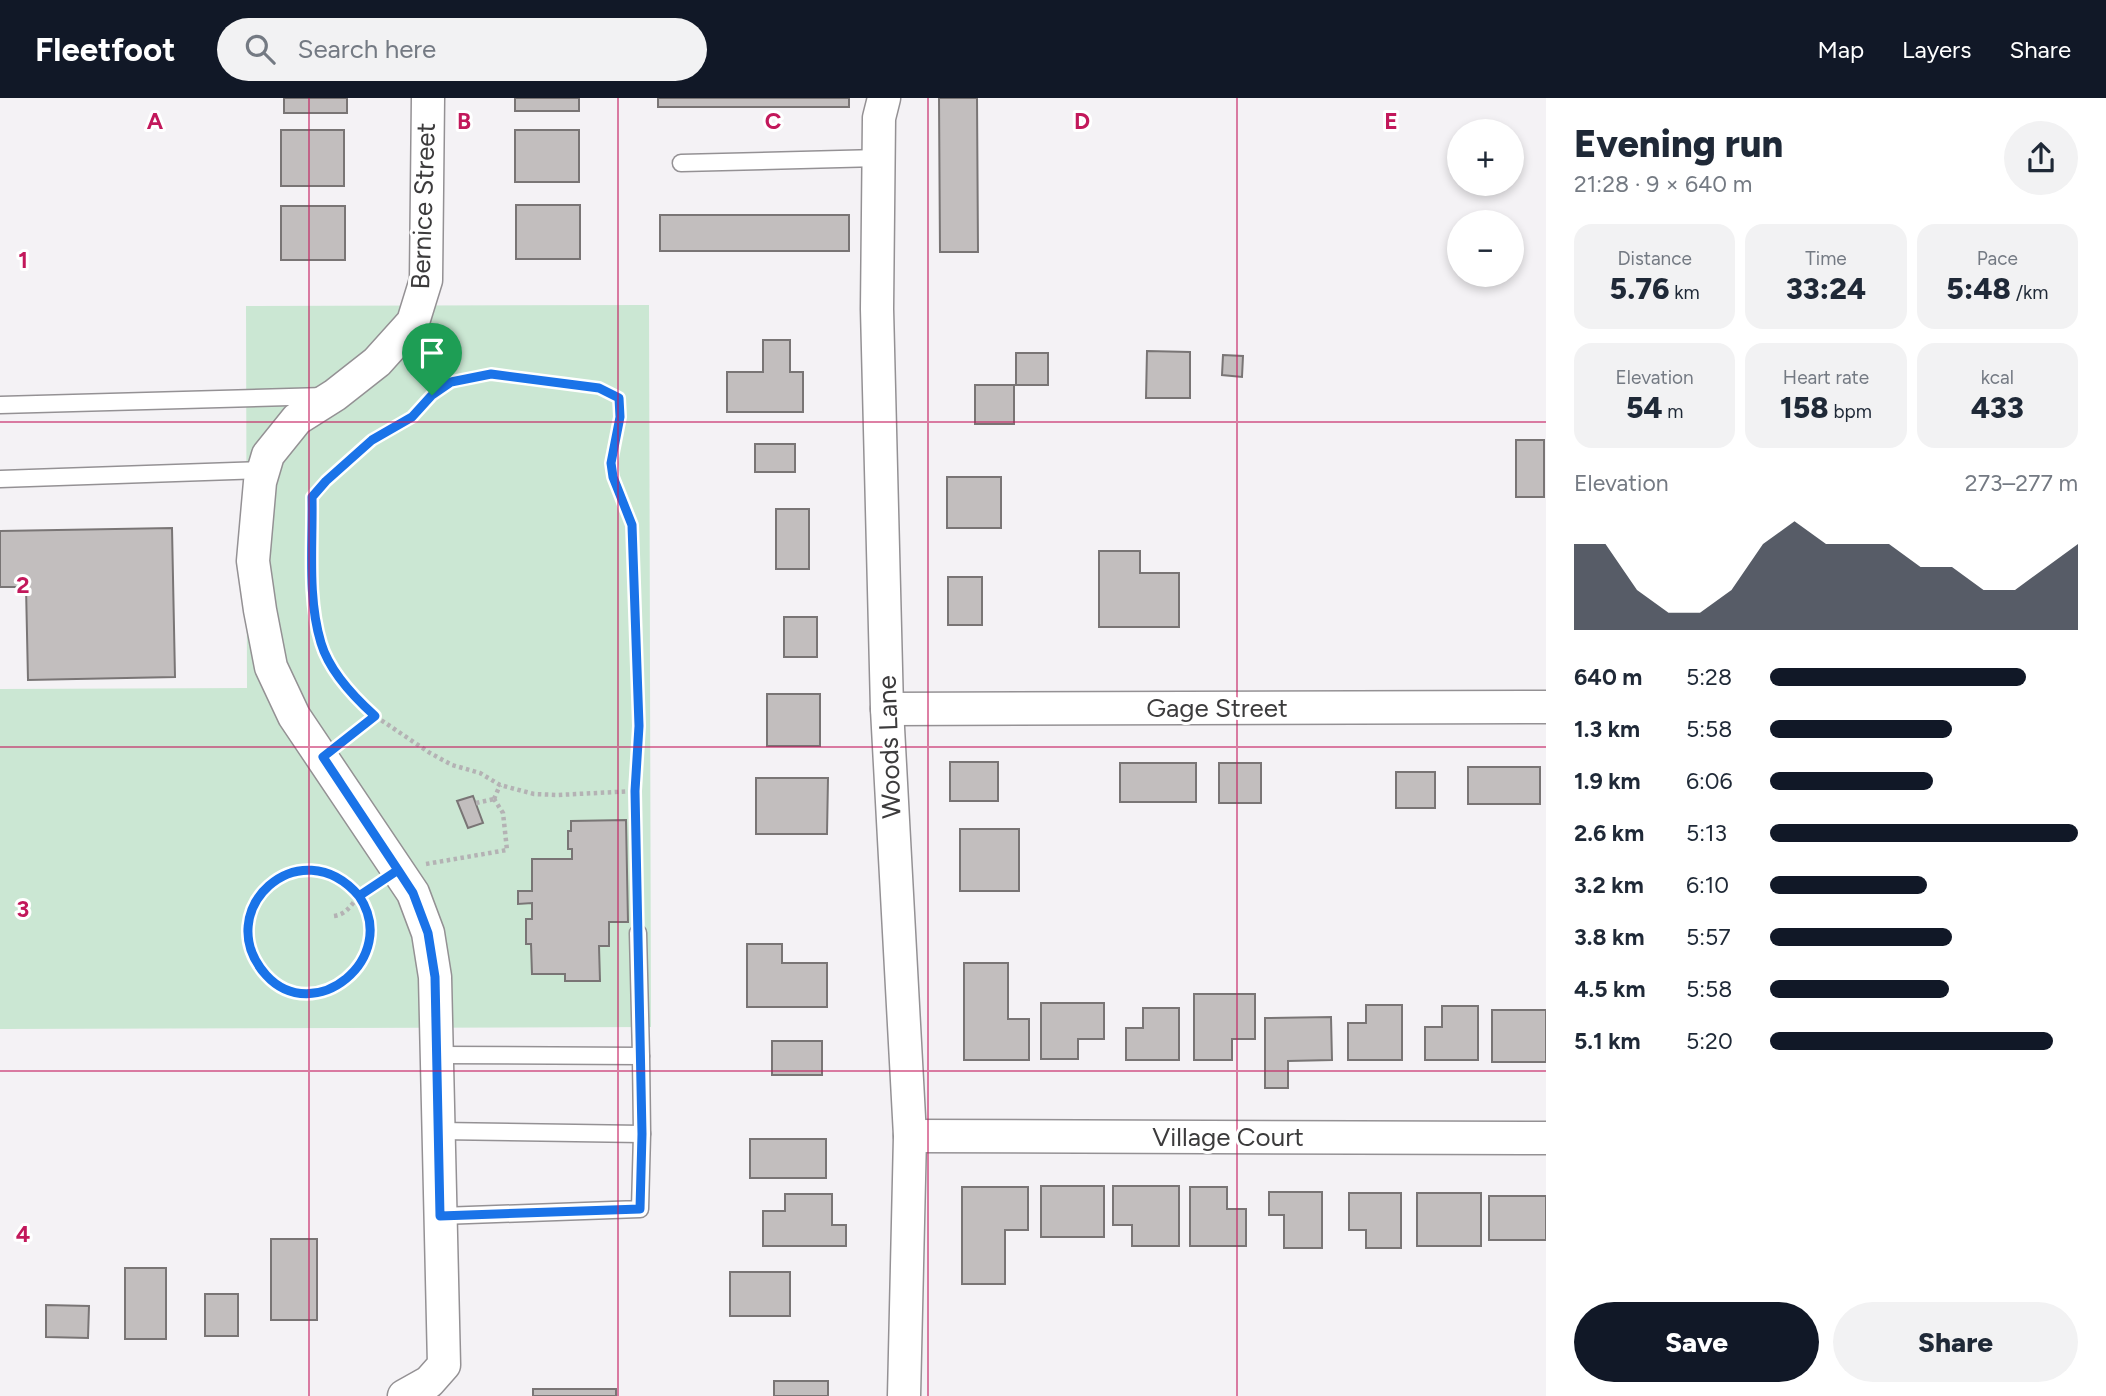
<!DOCTYPE html>
<html lang="en">
<head>
<meta charset="utf-8">
<style>
	body { margin:0; font-family:Figtree,sans-serif; background:#f2f2f3; color:#1f2937; height:100vh; display:flex; flex-direction:column; font-size:26px; white-space:nowrap }
	* { box-sizing:border-box; margin:0 }
	p { font-size:23px; color:#747a83 }
	.icon { flex:none; width:38px; height:38px; fill:none; stroke:currentColor; stroke-width:2; stroke-linecap:round; stroke-linejoin:round }
	.map { position:relative; flex:1; overflow:hidden }
	.side { display:flex; flex-direction:column; background:#fff; width:560px }
	.side>* { flex:none }
	.controls { position:absolute; left:1447px; top:21px; display:grid; gap:14px }
	.controls a { display:grid; place-items:center; width:77px; height:77px; border-radius:50%; background:#fff; box-shadow:0 4px 10px #0003; font-size:35px }
	.pin { position:absolute; display:grid; place-items:center; width:60px; height:60px; color:#fff; margin:-72px -30px; border-radius:50% 50% 50% 0; rotate:-45deg; box-shadow:0 0 7px #0007 }
	.pin .icon { rotate:45deg }
	.round { display:grid; place-items:center; flex:none; width:74px; height:74px; border-radius:37px; background:#f2f2f3 }
	.headline { display:flex; align-items:center; justify-content:space-between; height:119px; padding:0 28px }
	h1 { font-size:38px; font-weight:800; line-height:52px }
	.stats { display:grid; grid-template-columns:repeat(3,1fr); gap:10px; height:119px; padding:7px 28px }
	.stats div { display:grid; align-content:center; border-radius:18px; background:#f2f2f3; text-align:center }
	.stats b { font-size:30px; font-weight:800 }
	.stats small { font-size:19px; font-weight:400 }
	.stats p { font-size:19px }
	.chart { height:196px; padding:14px 28px }
	.chart p { display:flex; justify-content:space-between }
	.chart svg { width:100%; height:126px; margin-top:7px; fill:#111827; opacity:.7 }
	.primary-button { display:flex; gap:14px; margin-top:auto; padding:14px 28px }
	.primary-button a { flex:1; height:80px; border-radius:42px; background:#111827; color:#fff; font-size:28px; font-weight:800; line-height:80px; text-align:center }
	.primary-button a+a { background:#f2f2f3; color:#1f2937 }
	ul { padding:0 28px; list-style:none; font-size:23px }
	li { display:grid; grid-template-columns:112px 84px 1fr; align-items:center; height:52px }
	li i { height:18px; border-radius:9px; background:#111827 }
	header { display:flex; align-items:center; gap:42px; box-sizing:border-box; height:98px; padding:0 35px; background:#111827; color:#fff }
	header strong { font-size:33px }
	nav { display:flex; gap:38px; margin-inline-start:auto; font-size:24px }
	.search { width:490px; height:63px; background:#f2f2f3; display:flex; align-items:center; gap:18px; box-sizing:border-box; padding:0 24px; border-radius:38px; color:#747a83; font-size:26px }
	main { display:flex; flex:1; min-height:0 }
	.map>svg:first-child { display:block }
	.green { fill:#cbe7d3 }
	.building { fill:#c2bebe; stroke:#797575; stroke-width:2 }
	.lines { fill:none; stroke-linecap:round; stroke-linejoin:round }
	.lane-casing { stroke:#949194; stroke-width:19 }
	.street-casing { stroke:#949194; stroke-width:35 }
	.path { stroke:#b4b2b4; stroke-width:4.5; stroke-dasharray:3.5 3.5; stroke-linecap:butt }
	.lane { stroke:#fff; stroke-width:16 }
	.street { stroke:#fff; stroke-width:32 }
	.route-casing { stroke:#fff; stroke-width:14 }
	.route { stroke:#1a73e8; stroke-width:9 }
	.grid { fill:none; stroke:#c2185b; stroke-width:2; stroke-opacity:0.55 }
	.labels { text-anchor:middle; stroke-width:6; stroke-linejoin:round; paint-order:stroke }
	.street-label { font-size:26px; fill:#3c3b3c; stroke:#fff }
	.grid-label { font-size:23px; text-anchor:middle; font-weight:bold; fill:#c2185b; stroke:#fff; stroke-width:6; stroke-linejoin:round; paint-order:stroke }
</style>
</head>
<body>
<header>
<strong>Fleetfoot</strong>
<div class="search"><svg class="icon" aria-label="search" viewBox="0 0 24 24"><circle cx="10" cy="10" r="6"/><path d="M15 15l6 6"/></svg>Search here</div>
<nav><a>Map</a><a>Layers</a><a>Share</a></nav>
</header>
<main>
<div class="map">
<svg width="1546" height="1298" viewBox="0 0 1546 1298">
	<rect width="100%" height="100%" fill="#f4f2f5"/>
	<polygon class="green" points="649,207 651,929 0,931 0,591 247,590 246,208"/>
	<g class="building">
		<rect x="284" y="0" width="63" height="15"/>
		<rect x="515" y="0" width="64" height="13"/>
		<rect x="658" y="0" width="191" height="9"/>
		<polygon points="939,0 977,0 978,154 940,154"/>
		<rect x="281" y="32" width="63" height="56"/>
		<rect x="515" y="32" width="64" height="52"/>
		<rect x="516" y="107" width="64" height="54"/>
		<rect x="281" y="108" width="64" height="54"/>
		<rect x="660" y="117" width="189" height="36"/>
		<polygon points="763,242 790,242 790,274 803,274 803,314 727,314 727,274 763,274"/>
		<polygon points="1147,253 1190,254 1190,300 1146,300"/>
		<rect x="1016" y="255" width="32" height="32"/>
		<polygon points="1223,257 1243,258 1242,279 1222,277"/>
		<rect x="975" y="287" width="39" height="39"/>
		<rect x="1516" y="342" width="28" height="57"/>
		<rect x="755" y="346" width="40" height="28"/>
		<rect x="947" y="379" width="54" height="51"/>
		<rect x="776" y="411" width="33" height="60"/>
		<polygon points="172,430 175,579 28,582 26,489 0,489 0,433"/>
		<polygon points="1099,453 1140,453 1140,475 1179,475 1179,529 1099,529"/>
		<rect x="948" y="479" width="34" height="48"/>
		<rect x="784" y="519" width="33" height="40"/>
		<rect x="767" y="596" width="53" height="52"/>
		<rect x="950" y="664" width="48" height="39"/>
		<rect x="1120" y="665" width="76" height="39"/>
		<rect x="1219" y="665" width="42" height="40"/>
		<rect x="1468" y="669" width="72" height="37"/>
		<rect x="1396" y="674" width="39" height="36"/>
		<polygon points="756,680 828,680 827,736 756,736"/>
		<polygon points="473,698 483,725 468,730 457,703"/>
		<polygon points="626,722 628,824 609,824 609,848 599,848 600,883 565,883 565,876 532,876 531,846 526,846 526,821 532,821 532,805 518,806 518,793 532,793 532,761 572,761 572,751 568,751 568,733 571,733 571,723"/>
		<rect x="960" y="731" width="59" height="62"/>
		<polygon points="747,846 782,846 782,865 827,865 827,909 747,909"/>
		<polygon points="964,865 1008,865 1008,921 1029,921 1029,962 964,962"/>
		<polygon points="1194,896 1255,896 1255,941 1232,941 1232,962 1194,962"/>
		<polygon points="1041,905 1104,905 1104,941 1078,941 1078,961 1041,961"/>
		<polygon points="1366,907 1402,907 1402,962 1348,962 1348,925 1366,925"/>
		<polygon points="1442,908 1478,908 1478,962 1425,962 1425,929 1442,929"/>
		<polygon points="1143,910 1179,910 1179,962 1126,962 1126,930 1143,930"/>
		<rect x="1492" y="912" width="54" height="52"/>
		<polygon points="1331,919 1332,962 1288,963 1288,990 1265,990 1265,920"/>
		<rect x="772" y="943" width="50" height="34"/>
		<rect x="750" y="1041" width="76" height="39"/>
		<rect x="1041" y="1088" width="63" height="51"/>
		<polygon points="1113,1088 1179,1088 1179,1148 1132,1148 1132,1127 1113,1127"/>
		<polygon points="962,1089 1028,1089 1028,1132 1005,1132 1005,1186 962,1186"/>
		<polygon points="1190,1089 1227,1089 1227,1111 1246,1111 1246,1148 1190,1148"/>
		<polygon points="1269,1094 1322,1094 1322,1150 1284,1150 1284,1117 1269,1117"/>
		<polygon points="1349,1095 1401,1095 1401,1150 1366,1150 1366,1132 1349,1132"/>
		<rect x="1417" y="1095" width="64" height="53"/>
		<polygon points="785,1096 832,1096 832,1127 846,1127 846,1148 763,1148 763,1113 785,1113"/>
		<rect x="1489" y="1098" width="57" height="44"/>
		<rect x="271" y="1141" width="46" height="81"/>
		<rect x="125" y="1170" width="41" height="71"/>
		<rect x="730" y="1174" width="60" height="44"/>
		<rect x="205" y="1196" width="33" height="42"/>
		<polygon points="46,1207 89,1208 88,1240 46,1239"/>
		<rect x="774" y="1283" width="54" height="15"/>
		<rect x="533" y="1291" width="83" height="7"/>
	</g>
	<g class="lines">
		<defs>
			<g id="lane">
				<polyline points="681,65 879,60"/>
				<polyline points="0,307 325,298"/>
				<polyline points="0,381 263,372"/>
				<polyline points="638,835 641,958"/>
				<polyline points="437,957 641,958 642,1036 640,1111 441,1118"/>
				<polyline points="439,1033 642,1036"/>
			</g>
			<g id="street">
				<polyline points="884,0 879,20 877,211 887,611 910,1038 904,1298"/>
				<polyline points="887,611 1546,609"/>
				<polyline points="910,1038 1546,1040"/>
				<polyline points="404,1298 429,1284 444,1267 435,879 428,835 413,795 294,618 271,569 260,512 253,463 260,384 268,357 297,321 335,297 377,264 413,224 426,182 428,0"/>
			</g>
		</defs>
		<use href="#lane" class="lane-casing"/>
		<use href="#street" class="street-casing"/>
		<g class="path">
			<polygon points="491,276 599,290 619,300 620,319 611,365 613,379 632,427 639,628 635,693 558,697 534,696 500,687 480,675 452,667 430,655 375,618 344,586 322,547 314,509 312,399 326,383 372,342 412,319 432,297 451,284"/>
			<polyline points="343,643 375,618"/>
			<polyline points="635,693 638,814"/>
			<polyline points="494,701 500,687"/>
			<polyline points="476,705 494,701"/>
			<polyline points="426,766 507,752 503,715 494,701"/>
			<circle cx="309" cy="833" r="61"/>
			<path d="M334 818C347 816 350 808 358 799 362 795 369 791 374 788"/>
		</g>
		<use href="#lane" class="lane"/>
		<use href="#street" class="street"/>
	</g>
	<g class="lines">
		<defs>
			<path id="route" d="M432 297 412 319 372 342 326 383 312 399C313 447 307 499 321 545 329 572 355 600 375 618L323 659 398 772 359 798C401 860 314 930 266 877 209 813 300 729 359 798L398 772 413 795 428 835 435 879 440 1118 640 1111 642 1036 635 693 639 628 632 427 613 379 611 365 620 319 619 300 599 290 491 276 451 284 432 297"/>
		</defs>
		<use href="#route" class="route-casing"/>
		<use href="#route" class="route"/>
	</g>
	<path class="grid" d="M309 0V1298M618 0V1298M928 0V1298M1237 0V1298M0 324H1546M0 649H1546M0 973H1546"/>
	<g class="labels">
		<g class="street-label">
			<text transform="translate(423 108) rotate(-88)" y="9">Bernice Street</text>
			<text x="1217" y="619">Gage Street</text>
			<text transform="translate(889 649) rotate(-92)" y="9">Woods Lane</text>
			<text x="1228" y="1048">Village Court</text>
		</g>
	</g>
	<g class="grid-label">
		<text x="155" y="31">A</text>
		<text x="464" y="31">B</text>
		<text x="773" y="31">C</text>
		<text x="1082" y="31">D</text>
		<text x="1391" y="31">E</text>
		<text x="23" y="170">1</text>
		<text x="23" y="495">2</text>
		<text x="23" y="819">3</text>
		<text x="23" y="1144">4</text>
	</g>
</svg>
<div class="controls">
<a>+</a>
<a>−</a>
</div>
<div class="pin" style="left:432px;top:297px;background:#1e9e55"><svg class="icon" aria-label="arrive" viewBox="0 0 24 24"><path d="M6 21V4h12l-3 4 3 4H6"/></svg></div>
</div>
<section class="side">
<div class="headline"><div><h1>Evening run</h1><p>21:28 · 9 × 640 m</p></div><a class="round"><svg class="icon" aria-label="share" viewBox="0 0 24 24"><path d="M12 15V3M7 8l5-5 5 5M5 13v7h14v-7"/></svg></a></div>
<div class="stats">
<div><p>Distance</p><b>5.76<small> km</small></b></div>
<div><p>Time</p><b>33:24</b></div>
<div><p>Pace</p><b>5:48<small> /km</small></b></div>
</div>
<div class="stats">
<div><p>Elevation</p><b>54<small> m</small></b></div>
<div><p>Heart rate</p><b>158<small> bpm</small></b></div>
<div><p>kcal</p><b>433</b></div>
</div>
<div class="chart"><p><span>Elevation</span>273–277 m</p>
<svg viewBox="0 0 160 44" preserveAspectRatio="none"><path d="M0 44V14L10 14L20 30L30 38L40 38L50 30L60 14L70 6L80 14L90 14L100 14L110 22L120 22L130 30L140 30L150 22L160 14V44z"/></svg>
</div>
<ul>
<li><b>640 m</b>5:28<i style="width:83%"></i></li>
<li><b>1.3 km</b>5:58<i style="width:59%"></i></li>
<li><b>1.9 km</b>6:06<i style="width:53%"></i></li>
<li><b>2.6 km</b>5:13<i style="width:100%"></i></li>
<li><b>3.2 km</b>6:10<i style="width:51%"></i></li>
<li><b>3.8 km</b>5:57<i style="width:59%"></i></li>
<li><b>4.5 km</b>5:58<i style="width:58%"></i></li>
<li><b>5.1 km</b>5:20<i style="width:92%"></i></li>
</ul>
<div class="primary-button"><a>Save</a><a>Share</a></div>
</section>
</main>
</body>
</html>
